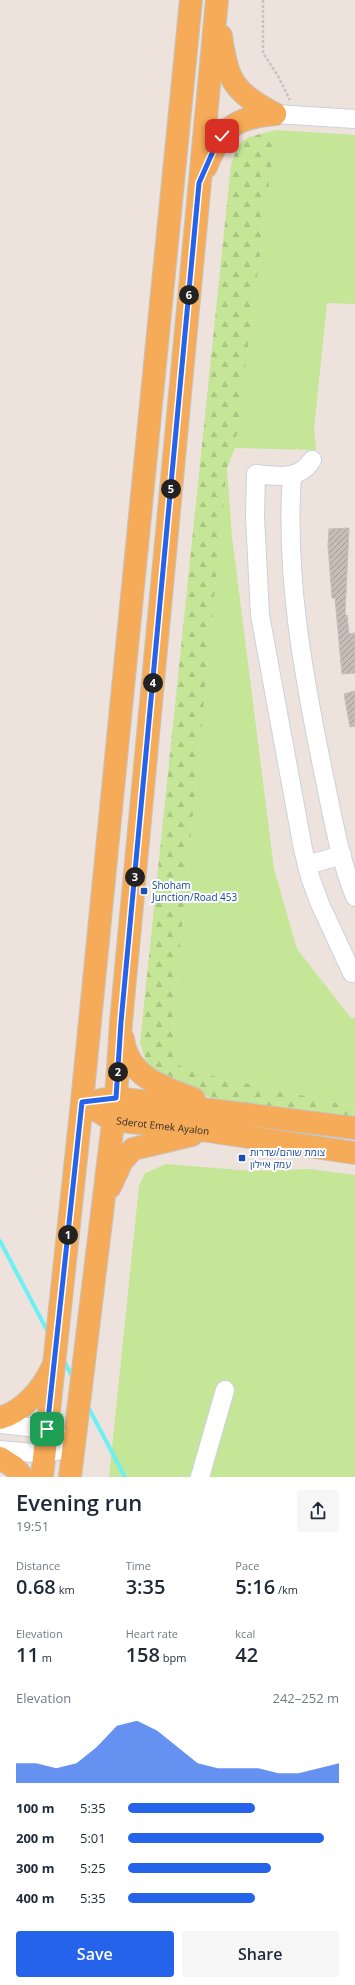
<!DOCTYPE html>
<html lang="en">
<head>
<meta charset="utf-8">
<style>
	body { margin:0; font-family:"Open Sans",Heebo,sans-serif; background:#f6f6f7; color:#1f2937; height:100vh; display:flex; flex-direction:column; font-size:15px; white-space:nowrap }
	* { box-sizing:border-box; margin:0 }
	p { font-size:13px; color:#747a83 }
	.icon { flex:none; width:22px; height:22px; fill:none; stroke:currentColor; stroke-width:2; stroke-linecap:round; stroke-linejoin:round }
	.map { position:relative; height:1477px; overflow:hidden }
	.details { display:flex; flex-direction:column; background:#fff; flex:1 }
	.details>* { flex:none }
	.pin { position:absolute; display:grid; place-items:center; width:34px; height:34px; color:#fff; margin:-17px; border-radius:8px; box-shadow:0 2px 6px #0006 }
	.km { position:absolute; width:20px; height:20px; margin:-10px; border-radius:50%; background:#222; color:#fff; font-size:11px; line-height:20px; text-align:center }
	.round { display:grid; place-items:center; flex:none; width:42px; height:42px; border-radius:4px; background:#f6f6f7 }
	.head { display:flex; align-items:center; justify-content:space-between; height:68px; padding:0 16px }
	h1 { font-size:22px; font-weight:600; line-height:30px }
	.figures { display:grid; grid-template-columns:repeat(3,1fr); gap:6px; height:68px; padding:4px 16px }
	.figures div { display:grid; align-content:center }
	.figures b { font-size:20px; font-weight:600 }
	.figures small { font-size:11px; font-weight:400 }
	.figures p { font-size:11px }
	.chart { height:112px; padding:8px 16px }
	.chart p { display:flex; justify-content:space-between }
	.chart svg { width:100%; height:72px; margin-top:4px; fill:#2563eb; opacity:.7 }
	.action { display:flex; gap:8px; margin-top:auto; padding:8px 16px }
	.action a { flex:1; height:46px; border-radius:4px; background:#2563eb; color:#fff; font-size:16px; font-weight:600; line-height:46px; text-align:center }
	.action a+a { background:#f6f6f7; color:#1f2937 }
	ul { padding:0 16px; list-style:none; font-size:13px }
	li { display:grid; grid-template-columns:64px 48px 1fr; align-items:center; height:30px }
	li i { height:10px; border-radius:5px; background:#2563eb }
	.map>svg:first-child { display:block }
	.green { fill:#c5e696 }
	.forest { fill:url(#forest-firs) }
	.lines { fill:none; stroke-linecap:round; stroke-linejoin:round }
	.stream { stroke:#6bf0f4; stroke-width:4 }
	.building { fill:url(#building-hatch); stroke:#c9bdb6 }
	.minor-casing { stroke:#cad2dd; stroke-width:20 }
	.major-casing { stroke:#c4c4c4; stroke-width:24 }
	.path { stroke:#c4c4c4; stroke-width:2.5; stroke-dasharray:3 2; stroke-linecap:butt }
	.minor { stroke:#fff; stroke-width:18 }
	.major { stroke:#f6ab58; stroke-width:22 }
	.route-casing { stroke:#fff; stroke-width:8 }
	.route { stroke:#2563eb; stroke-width:5 }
	.transit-dot { fill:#1a4fb4; stroke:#fff; stroke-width:1.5 }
	.labels { text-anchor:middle; stroke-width:4; stroke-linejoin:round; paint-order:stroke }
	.transit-label { font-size:10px; fill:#164399; stroke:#fff; text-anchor:start }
	.street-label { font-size:10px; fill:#2b2b2b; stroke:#fff }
</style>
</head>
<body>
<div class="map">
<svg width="355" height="1477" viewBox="0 0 355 1477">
	<defs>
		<pattern id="forest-firs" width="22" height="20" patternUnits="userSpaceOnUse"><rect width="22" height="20" fill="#c5e696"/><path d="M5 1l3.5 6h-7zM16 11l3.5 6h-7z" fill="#a9c581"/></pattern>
		<pattern id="building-hatch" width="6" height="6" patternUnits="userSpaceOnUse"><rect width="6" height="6" fill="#c6bdb8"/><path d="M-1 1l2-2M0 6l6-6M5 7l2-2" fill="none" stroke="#a19a96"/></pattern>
	</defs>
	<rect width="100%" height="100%" fill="#ede2dc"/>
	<g class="green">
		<polygon points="276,130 355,135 355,304 327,303 314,429 316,450 235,448"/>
		<polygon points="227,468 232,537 274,869 297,949 351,1018 355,1018 355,1107 187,1070 179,1065 173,1048 174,1006"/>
		<polygon points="166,1164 252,1171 310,1169 355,1175 355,1477 109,1477 139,1186 145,1173"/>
	</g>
	<path class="forest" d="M276 130 235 448 227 468 174 1006 173 1048 179 1065 187 1070 355 1107V1122L232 1104 174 1086 148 1067 140 1043 231 165C241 133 246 139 276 130Z"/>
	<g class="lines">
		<g class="stream">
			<polyline points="0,1241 49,1334"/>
			<polyline points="63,1359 74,1380"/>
			<polyline points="87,1405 125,1477"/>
		</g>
	</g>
	<g class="building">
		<polygon points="349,528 345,615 347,615 349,634 355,633 355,673 342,674 335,598 332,598 328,545 329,529"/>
		<polygon points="355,691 355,726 350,727 344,694"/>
	</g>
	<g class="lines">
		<defs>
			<g id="minor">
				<polyline points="275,114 355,119"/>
				<path d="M312 460C299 481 277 476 256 474L255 517 260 615 303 849 310 877 320 904 352 973"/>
				<path d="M292 475C285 575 303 673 323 771 332 813 339 857 355 897"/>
				<polyline points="307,865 342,855"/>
				<polyline points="0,1424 47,1429 74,1446"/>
				<polyline points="0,1450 45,1454 74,1446"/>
				<polyline points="200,1477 225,1390"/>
			</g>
			<g id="major">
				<path d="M221 36C228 82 233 91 275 114"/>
				<path d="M206 167C222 128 233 118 275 114"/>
				<path d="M123 1039C128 1077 163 1087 194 1099"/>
				<polyline points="101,1100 116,1098 355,1128"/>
				<path id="s1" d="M82 1102 113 1120 209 1131 355 1153"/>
				<polyline points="110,1187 122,1161 133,1149 192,1135"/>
				<path d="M0 1418C23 1411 42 1390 52 1368"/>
				<polyline points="0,1458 14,1467 23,1477"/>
				<polyline points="42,1477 82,1102 191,0"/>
				<polyline points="70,1477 116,1098 121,1022 217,0"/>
			</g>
		</defs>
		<use href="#minor" class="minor-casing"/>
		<use href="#major" class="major-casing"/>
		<polyline class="path" points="263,0 263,53 278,76 290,100"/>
		<use href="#minor" class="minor"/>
		<use href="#major" class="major"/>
	</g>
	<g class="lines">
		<defs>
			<polyline id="route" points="47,1429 82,1102 116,1098 121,1022 199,183 214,149 222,136"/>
		</defs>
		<use href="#route" class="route-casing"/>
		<use href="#route" class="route"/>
	</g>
	<g class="transit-dot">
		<rect x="140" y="887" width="8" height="8" rx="2"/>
		<rect x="238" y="1154" width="8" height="8" rx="2"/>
	</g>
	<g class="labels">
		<g class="transit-label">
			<text x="152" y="889">Shoham<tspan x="152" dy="12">Junction/Road 453</tspan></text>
			<text x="250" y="1156">צומת שוהם/שדרות<tspan x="250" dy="12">עמק איילון</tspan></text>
		</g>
		<g class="street-label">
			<text dy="4" stroke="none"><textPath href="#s1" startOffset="86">Sderot Emek Ayalon</textPath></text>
		</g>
	</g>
</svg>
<div class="pin" style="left:47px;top:1429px;background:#1e9e55"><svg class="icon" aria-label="arrive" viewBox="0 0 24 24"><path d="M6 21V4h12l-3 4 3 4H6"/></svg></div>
<div class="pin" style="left:222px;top:136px;background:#d93025"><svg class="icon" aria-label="check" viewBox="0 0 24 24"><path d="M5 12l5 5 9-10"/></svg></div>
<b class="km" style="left:68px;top:1235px">1</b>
<b class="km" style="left:118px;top:1072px">2</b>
<b class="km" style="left:135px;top:877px">3</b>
<b class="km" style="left:153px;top:683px">4</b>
<b class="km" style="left:171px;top:489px">5</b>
<b class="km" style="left:189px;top:295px">6</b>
</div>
<section class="details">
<div class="head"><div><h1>Evening run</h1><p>19:51</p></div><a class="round"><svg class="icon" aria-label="share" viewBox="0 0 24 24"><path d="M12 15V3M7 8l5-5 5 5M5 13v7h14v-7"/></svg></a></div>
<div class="figures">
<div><p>Distance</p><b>0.68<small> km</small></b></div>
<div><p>Time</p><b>3:35</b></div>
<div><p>Pace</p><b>5:16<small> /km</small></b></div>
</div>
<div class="figures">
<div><p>Elevation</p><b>11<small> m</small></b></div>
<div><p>Heart rate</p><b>158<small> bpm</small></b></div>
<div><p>kcal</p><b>42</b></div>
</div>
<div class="chart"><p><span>Elevation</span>242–252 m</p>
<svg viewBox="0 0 160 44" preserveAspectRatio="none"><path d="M0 44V32L10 32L20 35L30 32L40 22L50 9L60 6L70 12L80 22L90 32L100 35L110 35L120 35L130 38L140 38L150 35L160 32V44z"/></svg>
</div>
<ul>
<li><b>100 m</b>5:35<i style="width:60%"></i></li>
<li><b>200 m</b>5:01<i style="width:93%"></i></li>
<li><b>300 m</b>5:25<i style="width:68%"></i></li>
<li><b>400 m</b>5:35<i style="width:60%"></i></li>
</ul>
<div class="action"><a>Save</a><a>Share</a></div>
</section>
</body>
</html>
